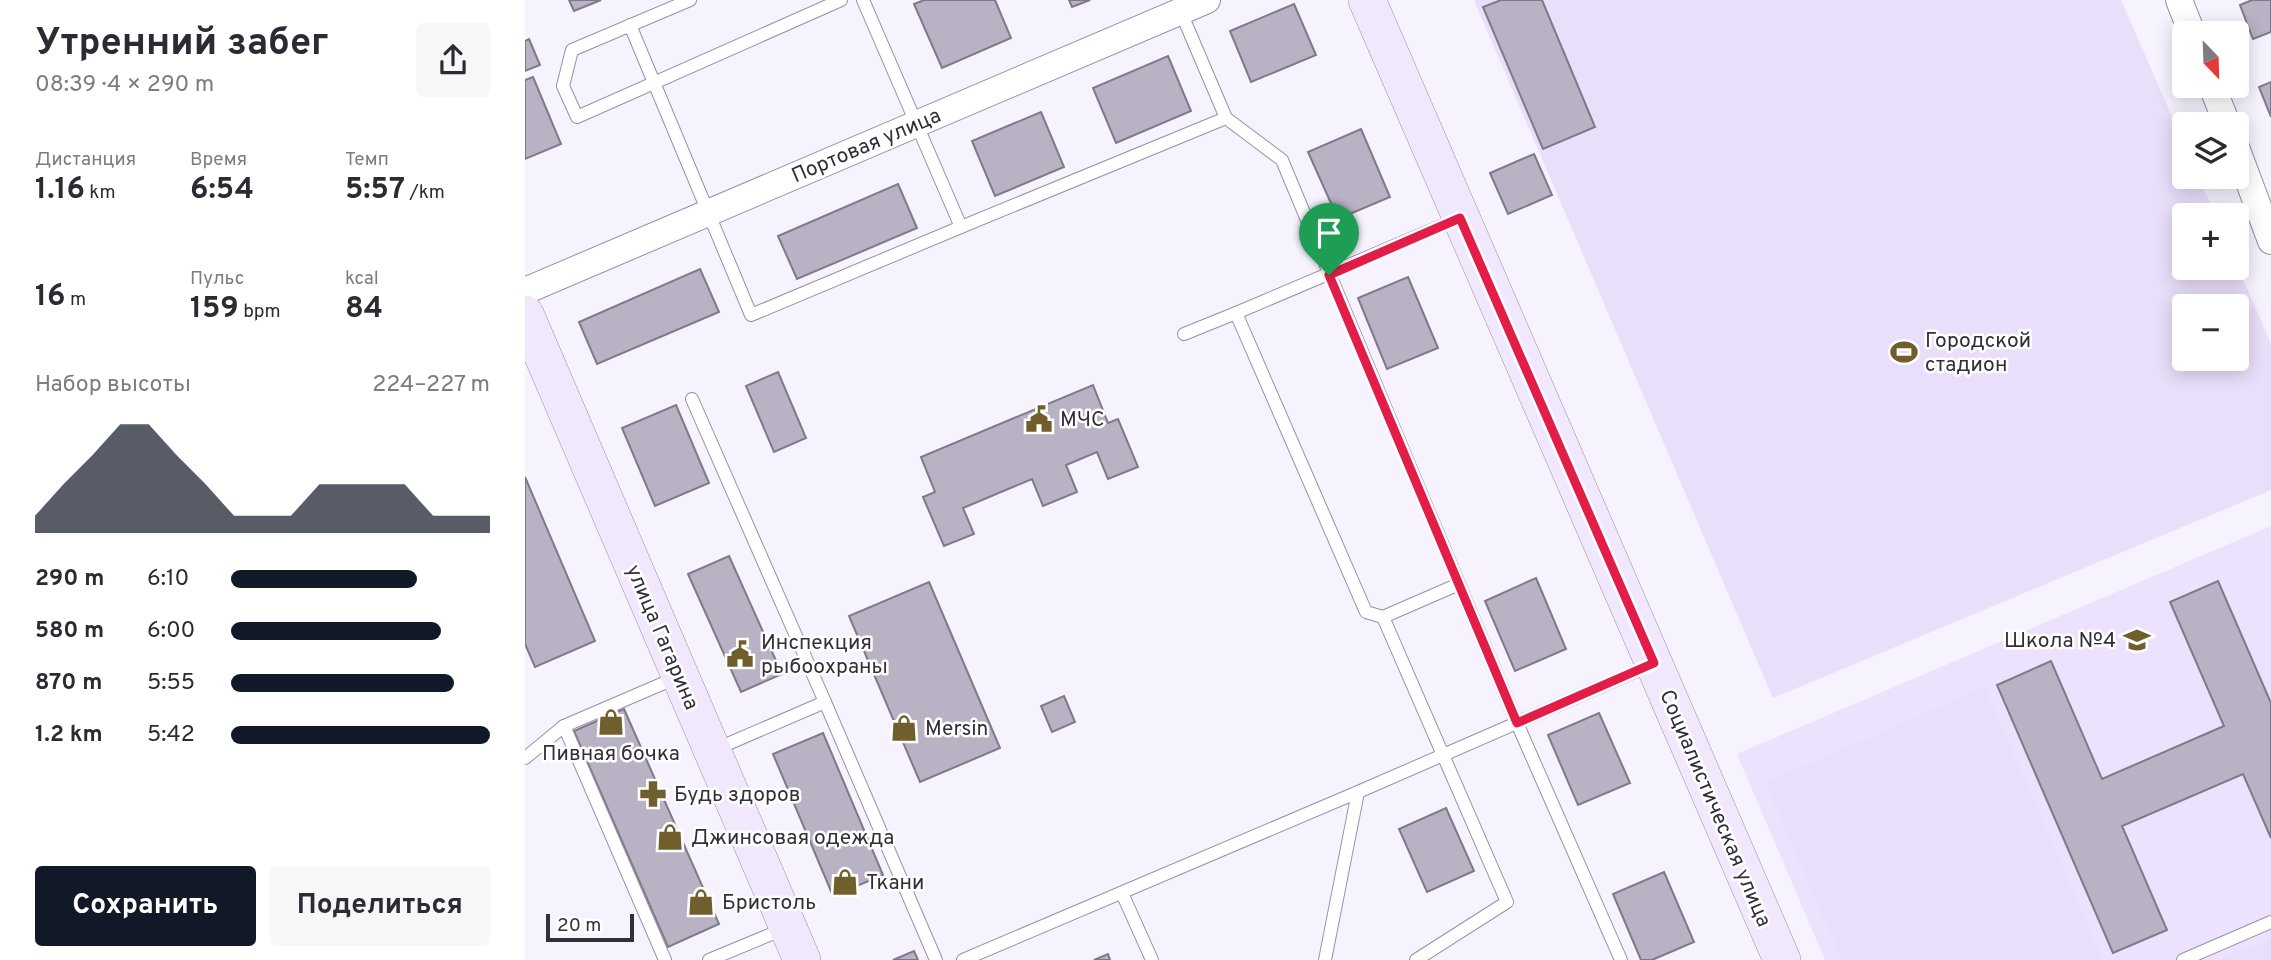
<!DOCTYPE html>
<html lang="ru">
<head>
<meta charset="utf-8">
<style>
	body { margin:0; font-family:Overpass,sans-serif; background:#f7f7f7; color:#2b2b33; height:100vh; display:flex; flex-direction:column; font-size:26px; white-space:nowrap }
	* { box-sizing:border-box; margin:0 }
	p { font-size:23px; color:#7c7c81 }
	.icon { flex:none; width:38px; height:38px; fill:none; stroke:currentColor; stroke-width:2; stroke-linecap:round; stroke-linejoin:round }
	.map { position:relative; flex:1; overflow:hidden }
	.sheet { display:flex; flex-direction:column; background:#fff; width:525px }
	.sheet>* { flex:none }
	.needle { width:46px; rotate:157deg }
	.tools { position:absolute; left:1647px; top:21px; display:grid; gap:14px }
	.tools a { display:grid; place-items:center; width:77px; height:77px; border-radius:7px; background:#fff; box-shadow:0 4px 18px #0003; font-size:35px }
	.scale { position:absolute; left:21px; bottom:18px; width:88px; box-sizing:border-box; padding-left:7px; border:4px solid #322f37; border-top:0; font-size:19px; line-height:24px; white-space:nowrap; color:#322f37; -webkit-text-stroke:5px #fff; paint-order:stroke }
	.pin { position:absolute; display:grid; place-items:center; width:60px; height:60px; color:#fff; margin:-72px -30px; border-radius:50% 50% 50% 0; rotate:-45deg; box-shadow:0 0 7px #0007 }
	.pin .icon { rotate:45deg }
	.round { display:grid; place-items:center; flex:none; width:74px; height:74px; border-radius:7px; background:#f7f7f7 }
	.headline { display:flex; align-items:center; justify-content:space-between; height:119px; padding:0 35px }
	h1 { font-size:38px; font-weight:700; line-height:52px }
	.metrics { display:grid; grid-template-columns:repeat(3,1fr); gap:10px; height:119px; padding:7px 35px }
	.metrics div { display:grid; align-content:center }
	.metrics b { font-size:30px; font-weight:700 }
	.metrics small { font-size:19px; font-weight:400 }
	.metrics p { font-size:19px }
	.chart { height:196px; padding:14px 35px }
	.chart p { display:flex; justify-content:space-between }
	.chart svg { width:100%; height:126px; margin-top:7px; fill:#111827; opacity:.7 }
	.button { display:flex; gap:14px; margin-top:auto; padding:14px 35px }
	.button a { flex:1; height:80px; border-radius:7px; background:#111827; color:#fff; font-size:28px; font-weight:700; line-height:80px; text-align:center }
	.button a+a { background:#f7f7f7; color:#2b2b33 }
	ul { padding:0 35px; list-style:none; font-size:23px }
	li { display:grid; grid-template-columns:112px 84px 1fr; align-items:center; height:52px }
	li i { height:18px; border-radius:9px; background:#111827 }
	main { display:flex; flex:1; min-height:0 }
	.map>svg:first-child { display:block }
	.built { fill:#ece2fd }
	.green { fill:#e9dffa; fill-rule:evenodd }
	.building { fill:#b8b2c4; stroke:#7f798a; stroke-width:2 }
	.lines { fill:none; stroke-linecap:round; stroke-linejoin:round }
	.lane-casing { stroke:#9791a3; stroke-width:14 }
	.street-casing { stroke:#9791a3; stroke-width:28 }
	.secondary-casing { stroke:#9791a3; stroke-width:38 }
	.lane { stroke:#fff; stroke-width:12 }
	.street { stroke:#fff; stroke-width:26 }
	.secondary { stroke:#f1e8fe; stroke-width:37 }
	.route-casing { stroke:#fff; stroke-width:14 }
	.route { stroke:#e11d48; stroke-width:9 }
	.labels { text-anchor:middle; stroke-width:5; stroke-linejoin:round; paint-order:stroke }
	.street-label { font-size:21px; fill:#322f37; stroke:#fff }
	.poi-label { font-size:21px; fill:#322f37; stroke:#fff; text-anchor:start }
</style>
</head>
<body>
<main>
<section class="sheet">
<div class="headline"><div><h1>Утренний забег</h1><p>08:39 · 4 × 290 m</p></div><a class="round"><svg class="icon" aria-label="share" viewBox="0 0 24 24"><path d="M12 15V3M7 8l5-5 5 5M5 13v7h14v-7"/></svg></a></div>
<div class="metrics">
<div><p>Дистанция</p><b>1.16<small> km</small></b></div>
<div><p>Время</p><b>6:54</b></div>
<div><p>Темп</p><b>5:57<small> /km</small></b></div>
</div>
<div class="metrics">
<div><b>16<small> m</small></b></div>
<div><p>Пульс</p><b>159<small> bpm</small></b></div>
<div><p>kcal</p><b>84</b></div>
</div>
<div class="chart"><p><span>Набор высоты</span>224–227 m</p>
<svg viewBox="0 0 160 44" preserveAspectRatio="none"><path d="M0 44V38L10 27L20 17L30 6L40 6L50 17L60 27L70 38L80 38L90 38L100 27L110 27L120 27L130 27L140 38L150 38L160 38V44z"/></svg>
</div>
<ul>
<li><b>290 m</b>6:10<i style="width:72%"></i></li>
<li><b>580 m</b>6:00<i style="width:81%"></i></li>
<li><b>870 m</b>5:55<i style="width:86%"></i></li>
<li><b>1.2 km</b>5:42<i style="width:100%"></i></li>
</ul>
<div class="button"><a>Сохранить</a><a>Поделиться</a></div>
</section>
<div class="map">
<svg width="1746" height="960" viewBox="0 0 1746 960">
	<rect width="100%" height="100%" fill="#f6f2fe"/>
	<polygon class="built" points="1746,526 1746,960 1300,960 1212,754"/>
	<g class="green">
		<path d="M949 0H1596L1659 144V177H1673L1690 215H1659V268H1712V265L1746 344V490L1248 698ZM1659 306H1712V359H1659Z"/>
		<polygon points="1460,687 1578,960 1317,960 1240,783"/>
		<polygon points="1746,938 1746,960 1695,960"/>
	</g>
	<g class="building">
		<polygon points="44,0 76,0 49,11"/>
		<polygon points="399,0 470,0 486,38 417,68 389,4"/>
		<polygon points="544,0 565,0 547,7"/>
		<polygon points="976,0 1017,0 1070,127 1018,149 958,7"/>
		<polygon points="1727,0 1746,0 1746,32 1728,39 1715,5"/>
		<polygon points="769,4 791,55 726,82 705,31"/>
		<polygon points="4,39 15,65 0,71 0,41"/>
		<polygon points="643,56 666,111 591,143 568,88"/>
		<polygon points="8,77 36,144 0,159 0,80"/>
		<polygon points="1746,82 1746,117 1734,87"/>
		<polygon points="516,112 539,167 470,196 447,141"/>
		<polygon points="836,129 865,197 813,219 783,152"/>
		<polygon points="1009,154 1027,195 983,214 965,173"/>
		<polygon points="373,184 392,228 272,279 253,236"/>
		<polygon points="175,269 194,312 72,364 54,322"/>
		<polygon points="883,277 913,348 862,369 833,298"/>
		<polygon points="253,372 281,438 249,452 221,386"/>
		<polygon points="568,385 583,423 593,419 613,467 583,479 572,452 541,465 552,492 518,506 507,479 438,508 449,534 419,546 398,497 410,492 396,457"/>
		<polygon points="151,405 184,483 130,506 97,428"/>
		<polygon points="0,477 70,641 10,667 0,644"/>
		<polygon points="204,556 257,674 216,692 163,574"/>
		<polygon points="1011,578 1041,649 990,671 960,601"/>
		<polygon points="1693,581 1746,703 1746,838 1718,774 1597,826 1642,930 1588,953 1472,685 1526,661 1577,779 1699,726 1645,602"/>
		<polygon points="404,582 475,748 395,782 324,616"/>
		<polygon points="539,696 550,722 527,732 516,706"/>
		<polygon points="99,709 194,924 143,947 49,731"/>
		<polygon points="1074,713 1105,783 1053,805 1023,735"/>
		<polygon points="298,733 358,875 308,896 248,754"/>
		<polygon points="921,808 949,871 902,892 874,829"/>
		<polygon points="1139,872 1169,942 1127,960 1116,960 1088,894"/>
		<polygon points="389,951 393,960 368,960"/>
		<polygon points="583,954 585,960 569,960"/>
	</g>
	<g class="lines">
		<defs>
			<g id="lane">
				<polyline points="165,0 47,50 38,86 52,117 316,0"/>
				<polyline points="655,10 701,118 757,160 992,723 1096,960"/>
				<polyline points="105,25 226,315 436,227 338,0"/>
				<polyline points="436,227 701,118"/>
				<polyline points="659,334 711,313"/>
				<polyline points="167,399 300,702 191,749"/>
				<polyline points="858,617 934,584"/>
				<polyline points="300,702 411,960"/>
				<polyline points="39,726 140,960"/>
				<polyline points="0,758 39,726 153,677"/>
				<polyline points="597,893 627,960"/>
				<polyline points="184,960 261,928"/>
				<polyline points="438,960 833,792"/>
				<polyline points="800,960 833,792 1125,665"/>
				<polyline points="891,960 982,902 858,617 841,612 711,313 935,218"/>
				<polyline points="1658,960 1746,922"/>
			</g>
			<g id="street">
				<polyline points="1654,0 1667,33"/>
				<polyline points="1687,86 1702,124"/>
				<polyline points="1712,150 1746,241"/>
				<polyline points="0,291 682,0"/>
			</g>
			<g id="secondary">
				<polyline points="842,0 1257,960"/>
				<polyline points="0,314 277,960"/>
			</g>
		</defs>
		<use href="#lane" class="lane-casing"/>
		<use href="#street" class="street-casing"/>
		<use href="#secondary" class="secondary-casing"/>
		<use href="#lane" class="lane"/>
		<use href="#street" class="street"/>
		<use href="#secondary" class="secondary"/>
	</g>
	<g class="lines">
		<defs>
			<polygon id="route" points="935,218 1129,663 992,723 804,275"/>
		</defs>
		<use href="#route" class="route-casing"/>
		<use href="#route" class="route"/>
	</g>
	<defs>
		<symbol id="stadium-bare" viewBox="-9 -9 18 18"><path d="M0-5a6.5 5 0 1 0 0 10a6.5 5 0 1 0 0-10ZM-3.5-1.8h7v3.6h-7Z" fill="#705f2d" stroke="#fff" stroke-width="2.5" paint-order="stroke"/></symbol>
		<symbol id="civic-bare" viewBox="-9 -9 18 18"><path d="M-.6-6.5H3V-4.5H.6V-3L4-1V1h2V6H-6V1h2V-1L-.6-3ZM-1.2 2.5V6h2.4V2.5Z" fill="#705f2d" stroke="#fff" stroke-width="2.5" paint-order="stroke"/></symbol>
		<symbol id="school-bare" viewBox="-9 -9 18 18"><path d="M0-5L7-2L0 1L-7-2ZM-4 1L0 2.5L4 1V4Q0 6-4 4Z" fill="#705f2d" stroke="#fff" stroke-width="2.5" paint-order="stroke"/></symbol>
		<symbol id="shop-bare" viewBox="-9 -9 18 18"><path d="M-5-2.5h2.3a2.7 3.5 0 0 1 5.4 0H5L5.5 6h-11ZM-1.5-2.5h3a1.5 2.3 0 0 0-3 0Z" fill="#705f2d" stroke="#fff" stroke-width="2.5" paint-order="stroke"/></symbol>
		<symbol id="pharmacy-bare" viewBox="-9 -9 18 18"><path d="M-2-6h4v4h4v4h-4v4h-4v-4h-4v-4h4Z" fill="#705f2d" stroke="#fff" stroke-width="2.5" paint-order="stroke"/></symbol>
	</defs>
	<g fill-rule="evenodd">
		<use href="#stadium-bare" x="1360" y="333" width="38" height="38"/>
		<use href="#civic-bare" x="495" y="400" width="38" height="38"/>
		<use href="#school-bare" x="1593" y="621" width="38" height="38"/>
		<use href="#civic-bare" x="196" y="635" width="38" height="38"/>
		<use href="#shop-bare" x="67" y="703" width="38" height="38"/>
		<use href="#shop-bare" x="360" y="709" width="38" height="38"/>
		<use href="#pharmacy-bare" x="109" y="775" width="38" height="38"/>
		<use href="#shop-bare" x="126" y="818" width="38" height="38"/>
		<use href="#shop-bare" x="301" y="863" width="38" height="38"/>
		<use href="#shop-bare" x="157" y="883" width="38" height="38"/>
	</g>
	<g class="labels">
		<g class="street-label">
			<text transform="translate(341 145) rotate(-23)" y="7">Портовая улица</text>
			<text transform="translate(138 637) rotate(67)" y="7">улица Гагарина</text>
			<text transform="translate(1191 808) rotate(67)" y="7">Социалистическая улица</text>
		</g>
		<g class="poi-label">
			<text x="1400" y="347">Городской<tspan x="1400" dy="24">стадион</tspan></text>
			<text x="535" y="426">МЧС</text>
			<text x="1591" y="647" text-anchor="end">Школа №4</text>
			<text x="236" y="649">Инспекция<tspan x="236" dy="24">рыбоохраны</tspan></text>
			<text x="400" y="735">Mersin</text>
			<text x="86" y="760" text-anchor="middle">Пивная бочка</text>
			<text x="149" y="801">Будь здоров</text>
			<text x="166" y="844">Джинсовая одежда</text>
			<text x="341" y="889">Ткани</text>
			<text x="197" y="909">Бристоль</text>
		</g>
	</g>
</svg>
<div class="tools">
<a><svg class="needle" viewBox="-14 -14 28 28"><path d="M0-13l5 13h-10z" fill="#e53935"/><path d="M0 13l5-13h-10z" fill="#7c7c81"/></svg></a>
<a><svg class="icon" aria-label="layers" viewBox="0 0 24 24"><path d="M12 4l9 5-9 5-9-5zM3 14l9 5 9-5"/></svg></a>
<a>+</a>
<a>−</a>
</div>
<div class="scale">20 m</div>
<div class="pin" style="left:804px;top:275px;background:#1e9e55"><svg class="icon" aria-label="arrive" viewBox="0 0 24 24"><path d="M6 21V4h12l-3 4 3 4H6"/></svg></div>
</div>
</main>
</body>
</html>
